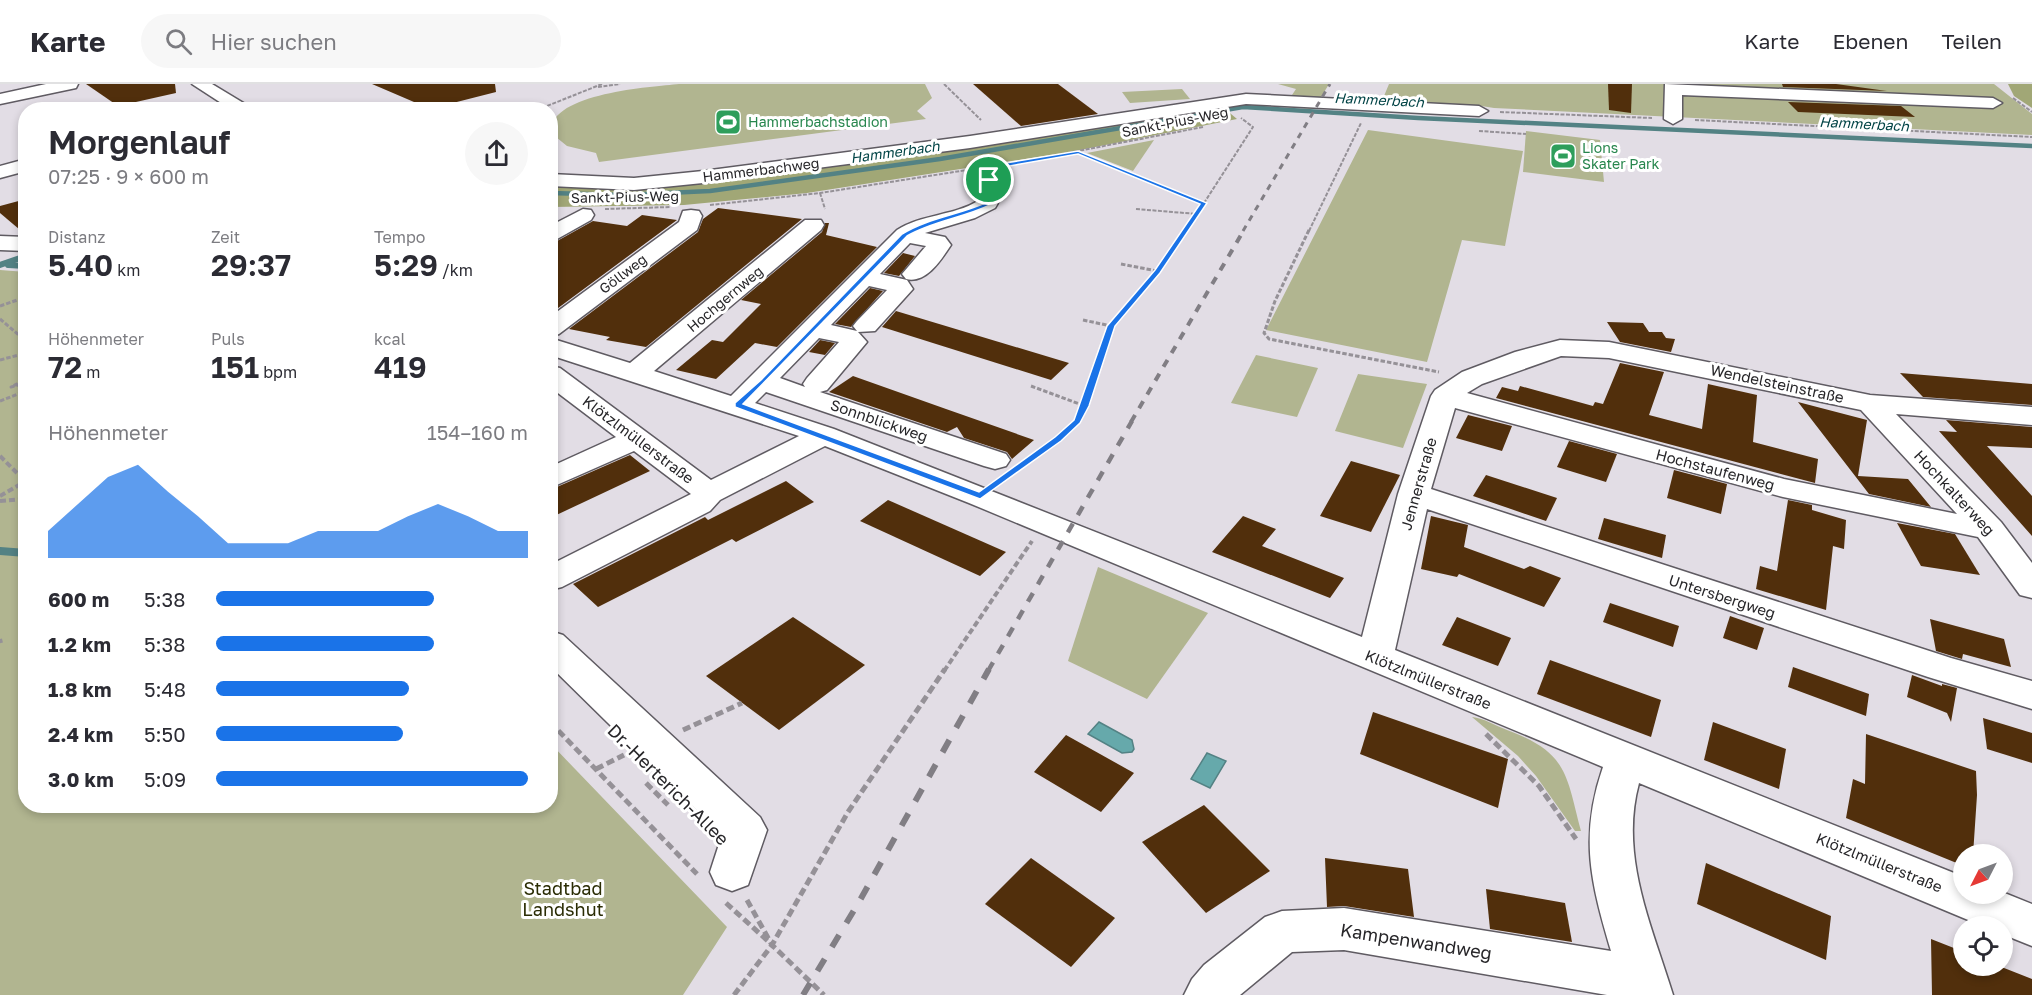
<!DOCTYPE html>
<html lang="de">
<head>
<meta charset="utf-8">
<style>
	body { margin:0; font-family:"Golos Text",sans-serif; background:#f7f7f7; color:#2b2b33; height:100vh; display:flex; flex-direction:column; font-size:22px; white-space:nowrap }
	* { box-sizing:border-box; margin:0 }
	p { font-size:20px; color:#7c7c81 }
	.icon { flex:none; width:33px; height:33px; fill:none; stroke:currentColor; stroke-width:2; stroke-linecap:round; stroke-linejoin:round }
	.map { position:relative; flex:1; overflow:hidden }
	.side { position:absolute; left:18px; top:18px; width:540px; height:711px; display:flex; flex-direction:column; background:#fff; border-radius:24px; box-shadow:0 3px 9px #0003 }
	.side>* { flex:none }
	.needle { width:39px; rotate:228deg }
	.tools { position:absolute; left:1953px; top:760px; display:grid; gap:12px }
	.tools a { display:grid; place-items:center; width:60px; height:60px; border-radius:50%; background:#fff; box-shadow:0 3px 9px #0003; font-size:30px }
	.pin { position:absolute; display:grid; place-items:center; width:51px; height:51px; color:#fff; margin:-26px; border:3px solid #fff; border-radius:50%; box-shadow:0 2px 6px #0007 }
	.round { display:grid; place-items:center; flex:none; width:63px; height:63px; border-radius:32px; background:#f7f7f7 }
	.summary { display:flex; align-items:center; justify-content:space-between; height:102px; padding:0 30px }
	h1 { font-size:33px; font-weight:600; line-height:45px }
	.stats { display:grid; grid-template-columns:repeat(3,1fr); gap:9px; height:102px; padding:6px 30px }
	.stats div { display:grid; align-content:center }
	.stats b { font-size:30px; font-weight:600 }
	.stats small { font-size:16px; font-weight:400 }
	.stats p { font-size:16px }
	.chart { height:168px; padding:12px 30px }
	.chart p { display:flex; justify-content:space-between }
	.chart svg { width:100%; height:108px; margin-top:6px; fill:#1a73e8; opacity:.7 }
	ul { padding:0 30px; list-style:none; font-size:20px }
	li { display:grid; grid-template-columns:96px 72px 1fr; align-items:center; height:45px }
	li i { height:15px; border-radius:8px; background:#1a73e8 }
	header { display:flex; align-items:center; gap:36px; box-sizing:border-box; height:84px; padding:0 30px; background:#fff; border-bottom:2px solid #e1e1e2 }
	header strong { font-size:28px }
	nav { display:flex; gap:33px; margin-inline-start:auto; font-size:21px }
	.search { width:420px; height:54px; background:#f7f7f7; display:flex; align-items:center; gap:15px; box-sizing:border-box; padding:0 21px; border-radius:33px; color:#7c7c81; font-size:22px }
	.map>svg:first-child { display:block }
	.green { fill:#b1b590 }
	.forest { fill:#a1a776 }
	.water { fill:#66a9ab; stroke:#538284; stroke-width:1.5 }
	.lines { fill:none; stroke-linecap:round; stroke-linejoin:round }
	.stream-far2 { stroke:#538284; stroke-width:4.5 }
	.stream-far1 { stroke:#538284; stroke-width:6 }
	.stream { stroke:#538284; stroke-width:8 }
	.building { fill:#512f0c }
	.minor-casing { stroke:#5f5b62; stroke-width:3 }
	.path-far3 { stroke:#959197; stroke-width:2; stroke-dasharray:4 1.5; stroke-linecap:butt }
	.path-far2 { stroke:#959197; stroke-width:3; stroke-dasharray:4.5 2; stroke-linecap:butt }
	.path-far1 { stroke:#959197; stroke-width:4; stroke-dasharray:6 3; stroke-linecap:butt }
	.path { stroke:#959197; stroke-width:5; stroke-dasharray:8 4; stroke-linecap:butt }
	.minor { fill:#fff; fill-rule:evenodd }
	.rail-far3 { stroke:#817e84; stroke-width:3; stroke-dasharray:6 6; stroke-linecap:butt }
	.rail-far2 { stroke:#817e84; stroke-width:4; stroke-dasharray:8 8; stroke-linecap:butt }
	.rail-far1 { stroke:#817e84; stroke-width:4.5; stroke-dasharray:10 10; stroke-linecap:butt }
	.rail { stroke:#817e84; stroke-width:6; stroke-dasharray:14 14; stroke-linecap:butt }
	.route { fill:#1a73e8; stroke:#fff; stroke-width:1.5; fill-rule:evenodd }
	.labels { text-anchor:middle; stroke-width:6; stroke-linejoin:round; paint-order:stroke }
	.far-water-label { font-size:14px; font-style:italic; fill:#024446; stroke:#fff }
	.far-leisure-label { font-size:14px; fill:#27864d; stroke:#fff; text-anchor:start }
	.far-street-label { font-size:14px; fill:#272629; stroke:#fff }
	.street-label { font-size:15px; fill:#272629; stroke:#fff }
	.near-street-label { font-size:18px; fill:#272629; stroke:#fff }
	.near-park-label { font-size:18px; fill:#2a2c04; stroke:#fff }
</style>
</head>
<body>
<header>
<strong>Karte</strong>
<div class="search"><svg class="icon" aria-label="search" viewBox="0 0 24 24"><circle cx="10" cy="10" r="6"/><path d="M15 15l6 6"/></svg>Hier suchen</div>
<nav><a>Karte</a><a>Ebenen</a><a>Teilen</a></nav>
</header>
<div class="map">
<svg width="2032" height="911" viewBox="0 0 2032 911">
	<rect width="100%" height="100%" fill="#e2dde5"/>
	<g class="green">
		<path d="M679 0H925L932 14 917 27 926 35 599 78 596 69 567 62 551 49C548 9 651 3 679 0Z"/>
		<polygon points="1278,0 1329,0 1314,25 1269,22 1290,14 1296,5"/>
		<polygon points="1389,0 1994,0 2032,30 2032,51 1494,24 1475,21 1422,21 1384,12"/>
		<polygon points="1182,5 1190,15 1130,19 1122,8"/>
		<polygon points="1368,46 1523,67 1505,162 1462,156 1427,278 1266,246"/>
		<polygon points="1526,47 1600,56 1604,98 1523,88"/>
		<polygon points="1154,56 1133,87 1087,69"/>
		<polygon points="0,186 26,188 26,722 550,722 551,660 727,843 683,911 0,911"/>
		<polygon points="1256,271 1318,284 1297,333 1231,319"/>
		<polygon points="1358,290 1427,300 1403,364 1335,347"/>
		<polygon points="1098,483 1208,529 1147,615 1068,577"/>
		<path d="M1472 633C1484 634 1496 642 1507 646 1568 669 1566 690 1581 747H1575L1536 692 1518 672Z"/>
	</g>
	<g class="forest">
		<polygon points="2008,0 2032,0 2032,24 2014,12"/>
		<polygon points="1218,19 1237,35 1070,68 807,109 684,121 551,123 551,101 634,103"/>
	</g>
	<g class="water">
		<polygon points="1099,638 1132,656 1134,665 1132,668 1122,669 1088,650"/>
		<polygon points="1207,669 1226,677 1210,704 1191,695"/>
	</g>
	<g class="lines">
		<polyline class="stream-far2" points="550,109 623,111 710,107 940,75 1243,23 1418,34 2032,62"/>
		<g class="stream-far1">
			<polyline points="0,181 26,172"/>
			<polyline points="8,181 26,182"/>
		</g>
		<polyline class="stream" points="0,467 26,469"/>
	</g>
	<g class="building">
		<polygon points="86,0 175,0 176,9 118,22"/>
		<polygon points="372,0 495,0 496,8 441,22 432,18 421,21"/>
		<polygon points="973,0 1058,0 1098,30 1021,42"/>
		<polygon points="1608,0 1632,0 1631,29 1609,26"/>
		<polygon points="1782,0 1836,0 1887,7 1783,3"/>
		<polygon points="1788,18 1901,22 1915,33 1798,28"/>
		<polygon points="26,115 26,151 0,129 0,122"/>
		<polygon points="718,124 802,135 646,263 606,256 610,253 569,245 698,148 703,135"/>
		<polygon points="642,131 677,136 550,230 550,161 593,137 627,142"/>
		<polygon points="825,139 829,139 826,151 877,163 777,263 755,259 716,295 676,286 712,256 723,258 761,220 741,216 822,148"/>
		<polygon points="903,169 915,172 899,192 884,189"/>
		<polygon points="870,204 883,207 851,243 835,240"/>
		<polygon points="896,227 1069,279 1051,296 882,243"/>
		<polygon points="1607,238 1643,239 1649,248 1662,248 1666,254 1675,255 1671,268 1620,258"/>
		<polygon points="820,256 835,259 825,271 809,268"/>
		<polygon points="1620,279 1664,288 1649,331 1702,345 1708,300 1757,311 1753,358 1818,375 1815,399 1496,314 1502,303 1518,307 1520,302 1593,322 1595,318 1603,320"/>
		<polygon points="1900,289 2032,300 2032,321 1923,313"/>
		<polygon points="853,292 946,325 1034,356 1012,375 1007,368 964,354 957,343 947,348 829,308"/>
		<polygon points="1798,318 1867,336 1858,392 1908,395 1931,423 1869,410"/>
		<polygon points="1468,331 1512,342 1502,367 1456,354"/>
		<polygon points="1946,336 2032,343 2032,364 1987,362 2032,412 2032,452 1939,347 1957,348"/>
		<polygon points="1569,357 1617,370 1606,398 1557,383"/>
		<polygon points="630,371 650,387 550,434 550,406"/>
		<polygon points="1351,377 1400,391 1371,448 1320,432"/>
		<polygon points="1674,386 1727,400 1721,430 1667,414"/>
		<polygon points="1486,391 1557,414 1546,437 1473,412"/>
		<polygon points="786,397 814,418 736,458 732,455 598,523 573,500 705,433 708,436"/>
		<polygon points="888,416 1006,468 980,492 860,437"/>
		<polygon points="1788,416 1812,421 1812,426 1846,436 1844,465 1833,462 1826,526 1756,505 1760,482 1777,487"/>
		<polygon points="1243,432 1276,445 1262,462 1344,494 1330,514 1212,468"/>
		<polygon points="1431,432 1468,441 1464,463 1524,485 1530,482 1561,494 1544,523 1459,490 1457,493 1421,485"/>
		<polygon points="1604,434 1666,451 1662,474 1598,455"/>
		<polygon points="1897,439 1955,450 1980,491 1921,482"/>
		<polygon points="1610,519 1679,542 1673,563 1603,538"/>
		<polygon points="1730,532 1764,544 1757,566 1723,554"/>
		<polygon points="793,533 865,581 779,646 706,592"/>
		<polygon points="1457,533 1511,554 1498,582 1442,561"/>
		<polygon points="1930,535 2004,555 2011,583 1963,570 1962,575 1936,567"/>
		<polygon points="1550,576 1661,616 1651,653 1537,610"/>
		<polygon points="1793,583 1869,610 1866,632 1788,603"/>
		<polygon points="1912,591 1942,602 1942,600 1957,604 1951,638 1947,629 1907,613"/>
		<polygon points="1373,628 1508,675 1498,724 1360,670"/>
		<polygon points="1983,634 2032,649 2032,679 1987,665"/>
		<polygon points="1713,638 1786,665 1779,705 1704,676"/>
		<polygon points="1866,650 1976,687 1977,711 1973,771 1964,771 1964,782 1846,734 1853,695 1865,700"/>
		<polygon points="1066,651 1134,689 1101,728 1034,688"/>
		<polygon points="1204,721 1270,787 1206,829 1142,758"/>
		<polygon points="1031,774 1115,834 1071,883 985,820"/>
		<polygon points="1325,774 1408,785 1414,833 1344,822 1327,823"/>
		<polygon points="1706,779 1831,832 1826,876 1697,820"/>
		<polygon points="1486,805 1565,819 1572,858 1490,845"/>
		<polygon points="1931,855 1964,868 1964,882 1999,882 2032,895 2032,911 1932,911"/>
	</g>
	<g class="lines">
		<defs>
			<g id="minor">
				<polygon points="46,0 78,0 76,4 0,20 0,10"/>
				<polygon points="192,0 212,0 255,26 232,26"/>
				<polygon points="1665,0 1993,14 2002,19 1993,24 1682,11 1682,35 1673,40 1664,35"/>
				<polygon points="1246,10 1479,22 1488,27 1479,32 1246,20 970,64 703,99 634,106 550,102 550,90 634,94 703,87 970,52"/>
				<polygon points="26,75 26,87 0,94 0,82"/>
				<path d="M989 78 996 80C1004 91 1003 113 995 124L975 134 925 149 945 153 951 161C941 176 926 200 906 195L902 190 926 162 910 159 880 190 907 196 913 205 875 247 858 248 867 258 827 306 820 308 1006 370 1010 376 1006 382 995 385 984 382 766 308 755 319 834 345 1362 553 1398 410 1431 312 1435 306 1462 288 1515 268 1560 256 1609 258 1870 311 2032 323V341L1896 330 2001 438 2032 479V514L2020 511 1978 453 1783 413 1455 324 1431 405 1951 574 2032 597V625L1928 593 1427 425 1395 566 1964 793V810L2002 808 2032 820V862L2002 850V843H1985L1639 699C1619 772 1652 842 1673 911H1607L1344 866 1292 868 1240 911H1184L1192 895 1204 881 1265 833 1282 827 1344 824 1611 867C1591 799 1579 753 1603 683L969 419 825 362 720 416 710 427 562 503 550 506V481L691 410 634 367 550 404V383L616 353 550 303V282L560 284 711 396 799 352 550 271V254L630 279 805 136H821L824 141 821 146 654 287 731 312 897 146C922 130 953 132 978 117 981 105 976 90 982 80ZM869 202 887 206 857 237 853 242 857 247 831 241ZM819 254 839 258 807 294 803 300 805 303 780 294ZM1561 272 1609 274 1861 326 1957 430 1784 395 1467 309 1482 300Z"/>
				<polygon points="583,125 591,126 594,131 591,136 550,159 550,142"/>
				<polygon points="691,126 699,127 702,132 697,146 559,250 550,253 550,233 679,138 683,127"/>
				<polygon points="0,152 26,153 26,167 0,166"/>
				<polygon points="550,547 563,551 760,733 767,746 748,801 732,807 716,801 710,788 722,751 550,582"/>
			</g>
		</defs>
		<use href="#minor" class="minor-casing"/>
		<g class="path-far3">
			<polyline points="944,0 981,36"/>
			<polyline points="598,3 620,0"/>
			<polyline points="2013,14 2032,28"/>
			<polyline points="537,26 602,0"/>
			<polyline points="1500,28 1652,34"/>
			<polyline points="1695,36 2032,53"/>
			<polyline points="1479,47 1526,50"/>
			<polyline points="1079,69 1203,119"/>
			<polyline points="1010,80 1203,43"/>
			<polyline points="820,109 825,125"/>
			<polyline points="710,121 820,109 967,86"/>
			<polyline points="605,125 670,123"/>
			<polyline points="1136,125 1197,130"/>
			<polyline points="1186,147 1253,43 1241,34"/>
			<polyline points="1309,147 1361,39"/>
		</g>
		<g class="path-far2">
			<polyline points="1309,146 1275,217 1264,249 1269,255 1439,288"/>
			<polyline points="1121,180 1157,187"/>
			<polyline points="0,222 26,213"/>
			<polyline points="0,235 26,257"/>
			<polyline points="1083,236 1111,242"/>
			<polyline points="0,276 26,269"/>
			<polyline points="19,296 21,298 11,303 26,299"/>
			<polyline points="1031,302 1085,322"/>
			<polyline points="0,317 26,307"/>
			<polyline points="1076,338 1111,242 1157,187 1187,146"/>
		</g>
		<g class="path-far1">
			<polyline points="0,372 18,390 26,391"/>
			<polyline points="1020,381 1058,355 1077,337"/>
			<polyline points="0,412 26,397"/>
			<polyline points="0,417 26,415"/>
			<polyline points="0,555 1,559"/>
			<polyline points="944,587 1032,457"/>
		</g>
		<g class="path">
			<polyline points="550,638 697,790"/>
			<polyline points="683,646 742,619"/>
			<polyline points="1486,650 1539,702 1576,755"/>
			<polyline points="596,685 624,671"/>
			<polyline points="646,699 668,721"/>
			<polyline points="747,816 772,861 824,911"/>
			<polyline points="726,819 769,858"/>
			<polyline points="734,911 772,861 848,728 945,585"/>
		</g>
		<use href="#minor" class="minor"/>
		<polyline class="rail-far3" points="1243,147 1330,0"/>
		<polyline class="rail-far2" points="1131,338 1244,146"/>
		<polyline class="rail-far1" points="988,587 1132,337"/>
		<polyline class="rail" points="803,911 859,818 989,585"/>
	</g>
	<path class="route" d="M1078 67 1207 119 1160 189 1115 242 1089 322 1080 339 1061 357 980 415 735 323V319L761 296 902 150C928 134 958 131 985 119L988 108 987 82ZM1078 70 1200 120 1155 186 1107 242 1074 336 1055 353 979 408 743 320 907 152C933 137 963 134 990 121L994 108 992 85Z"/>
	<defs>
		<symbol id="stadium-square" viewBox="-11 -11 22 22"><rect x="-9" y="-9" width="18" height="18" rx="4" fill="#2e9e5b" stroke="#fff"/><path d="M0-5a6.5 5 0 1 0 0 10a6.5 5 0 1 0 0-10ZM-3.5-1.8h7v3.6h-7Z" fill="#fff"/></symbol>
	</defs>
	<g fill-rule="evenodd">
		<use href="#stadium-square" x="713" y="23" width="30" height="30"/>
		<use href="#stadium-square" x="1548" y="57" width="30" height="30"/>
	</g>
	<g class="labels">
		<g class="far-water-label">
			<text transform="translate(1379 16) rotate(3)" y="5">Hammerbach</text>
			<text transform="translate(1864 40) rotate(3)" y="5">Hammerbach</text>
			<text transform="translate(895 68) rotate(-8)" y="5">Hammerbach</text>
		</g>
		<g class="far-leisure-label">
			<text x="748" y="43">Hammerbachstadion</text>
			<text x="1582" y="69">Lions<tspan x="1582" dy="16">Skater Park</tspan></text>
		</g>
		<g class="far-street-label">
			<text transform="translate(1175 38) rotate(-11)" y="5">Sankt-Pius-Weg</text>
			<text transform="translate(761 86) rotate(-7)" y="5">Hammerbachweg</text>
			<text transform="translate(625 113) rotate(-1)" y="5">Sankt-Pius-Weg</text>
			<text transform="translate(623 190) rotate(-37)" y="5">Göllweg</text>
			<text transform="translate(725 215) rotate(-40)" y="5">Hochgernweg</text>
		</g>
		<g class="street-label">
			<text transform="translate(1777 300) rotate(12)" y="5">Wendelsteinstraße</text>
			<text transform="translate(879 337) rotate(19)" y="5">Sonnblickweg</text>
			<text transform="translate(638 356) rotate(37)" y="5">Klötzlmüllerstraße</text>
			<text transform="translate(1715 386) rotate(15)" y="5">Hochstaufenweg</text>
			<text transform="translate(1419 400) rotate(-74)" y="5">Jennerstraße</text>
			<text transform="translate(1954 409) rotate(47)" y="5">Hochkalterweg</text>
			<text transform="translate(1722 513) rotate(18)" y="5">Untersbergweg</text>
			<text transform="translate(1428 596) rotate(22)" y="5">Klötzlmüllerstraße</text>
			<text transform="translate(1879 779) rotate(22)" y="5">Klötzlmüllerstraße</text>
		</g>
		<g class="near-street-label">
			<text transform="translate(668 701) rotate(45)" y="6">Dr.-Herterich-Allee</text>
			<text transform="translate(1416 858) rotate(9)" y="6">Kampenwandweg</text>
		</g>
		<g class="near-park-label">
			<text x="563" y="811">Stadtbad<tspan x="563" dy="21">Landshut</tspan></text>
		</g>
	</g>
</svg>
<div class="tools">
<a><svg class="needle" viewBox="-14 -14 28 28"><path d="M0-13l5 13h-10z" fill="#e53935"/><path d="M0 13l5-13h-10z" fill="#7c7c81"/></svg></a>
<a><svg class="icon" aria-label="locate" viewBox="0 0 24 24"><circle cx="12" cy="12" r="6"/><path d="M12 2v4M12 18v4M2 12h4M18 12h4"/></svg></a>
</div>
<div class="pin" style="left:989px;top:96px;background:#1e9e55"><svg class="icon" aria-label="arrive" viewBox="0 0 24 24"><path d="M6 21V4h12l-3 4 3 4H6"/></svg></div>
<section class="side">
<div class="summary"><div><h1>Morgenlauf</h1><p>07:25 · 9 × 600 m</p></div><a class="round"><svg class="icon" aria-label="share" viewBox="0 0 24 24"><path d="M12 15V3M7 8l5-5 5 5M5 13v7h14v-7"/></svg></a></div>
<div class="stats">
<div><p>Distanz</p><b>5.40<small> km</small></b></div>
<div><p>Zeit</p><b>29:37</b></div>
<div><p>Tempo</p><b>5:29<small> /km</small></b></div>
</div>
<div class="stats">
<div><p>Höhenmeter</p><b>72<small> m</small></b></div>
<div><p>Puls</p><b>151<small> bpm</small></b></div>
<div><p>kcal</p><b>419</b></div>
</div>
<div class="chart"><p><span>Höhenmeter</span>154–160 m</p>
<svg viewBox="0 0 160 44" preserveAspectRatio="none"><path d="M0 44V33L10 22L20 11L30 6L40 17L50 27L60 38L70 38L80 38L90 33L100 33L110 33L120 27L130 22L140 27L150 33L160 33V44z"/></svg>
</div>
<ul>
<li><b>600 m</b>5:38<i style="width:70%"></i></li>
<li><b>1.2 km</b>5:38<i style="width:70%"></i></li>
<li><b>1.8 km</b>5:48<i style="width:62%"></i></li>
<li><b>2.4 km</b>5:50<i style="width:60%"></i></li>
<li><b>3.0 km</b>5:09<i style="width:100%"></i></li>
</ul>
</section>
</div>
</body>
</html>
